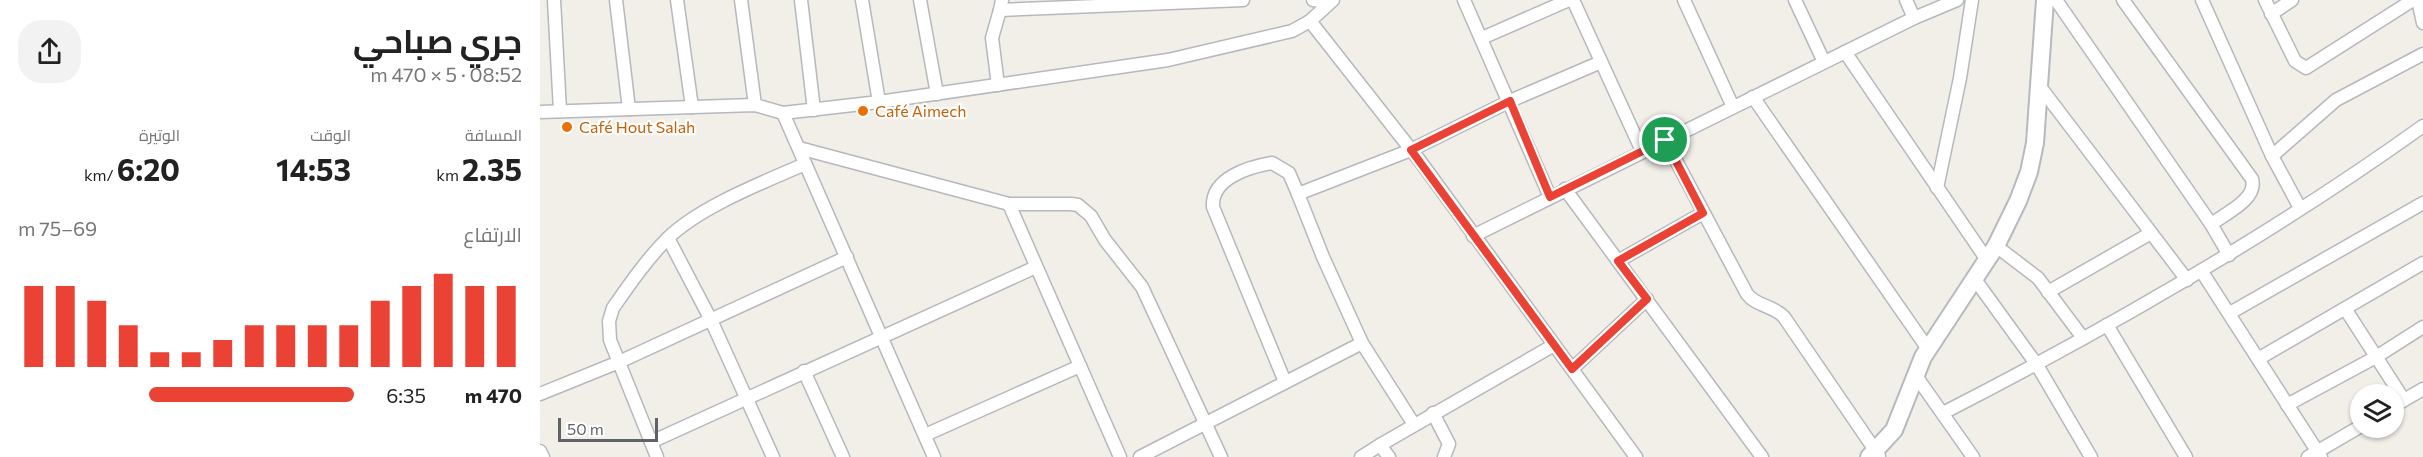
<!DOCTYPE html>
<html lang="ar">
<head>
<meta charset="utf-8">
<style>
	body { margin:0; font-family:Commissioner,Cairo,sans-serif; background:#f2f2f2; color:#222; direction:rtl; height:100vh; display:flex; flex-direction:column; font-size:22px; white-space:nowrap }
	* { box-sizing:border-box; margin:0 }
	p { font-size:20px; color:#767676 }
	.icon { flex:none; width:33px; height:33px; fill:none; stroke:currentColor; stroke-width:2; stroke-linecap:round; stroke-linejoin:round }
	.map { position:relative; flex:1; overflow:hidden; direction:ltr }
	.side { display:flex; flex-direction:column; background:#fff; width:540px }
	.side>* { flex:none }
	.fabs { position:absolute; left:1810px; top:384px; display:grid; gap:12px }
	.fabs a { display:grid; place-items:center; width:54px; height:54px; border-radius:50%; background:#fff; box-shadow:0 2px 4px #0004; font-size:30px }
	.scale { position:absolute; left:18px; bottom:15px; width:100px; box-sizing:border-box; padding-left:6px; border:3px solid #5f6368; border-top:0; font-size:16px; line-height:21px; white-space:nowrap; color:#5f6368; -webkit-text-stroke:4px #fff; paint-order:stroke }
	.pin { position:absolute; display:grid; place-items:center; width:51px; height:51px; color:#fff; margin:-26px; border:3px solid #fff; border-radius:50%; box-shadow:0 2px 6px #0007 }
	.round { display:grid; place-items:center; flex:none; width:63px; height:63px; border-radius:24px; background:#f2f2f2 }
	.summary { display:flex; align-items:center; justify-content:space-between; height:102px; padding:0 18px }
	h1 { font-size:33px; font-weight:700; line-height:45px }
	.figures { display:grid; grid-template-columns:repeat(3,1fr); gap:9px; height:102px; padding:6px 18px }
	.figures div { display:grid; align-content:center }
	.figures b { font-size:30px; font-weight:700 }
	.figures small { font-size:16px; font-weight:400 }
	.figures p { font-size:16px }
	.chart { height:168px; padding:12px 18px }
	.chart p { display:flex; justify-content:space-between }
	.chart svg { width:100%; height:108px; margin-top:6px; stroke:#ea4335; stroke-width:6 }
	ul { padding:0 18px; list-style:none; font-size:20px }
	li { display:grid; grid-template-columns:96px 72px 1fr; align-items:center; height:45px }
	li i { height:15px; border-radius:8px; background:#ea4335 }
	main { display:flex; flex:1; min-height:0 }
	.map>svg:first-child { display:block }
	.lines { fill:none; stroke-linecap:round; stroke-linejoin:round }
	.street-casing { stroke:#b5b8bc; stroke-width:15 }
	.secondary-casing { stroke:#b6babf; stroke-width:20 }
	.street { stroke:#fff; stroke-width:12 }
	.secondary { stroke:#fff; stroke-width:16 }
	.route-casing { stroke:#fff; stroke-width:12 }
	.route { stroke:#ea4335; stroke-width:8 }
	.food-dot { fill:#e8710a; stroke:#fff; stroke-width:2 }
	.labels { text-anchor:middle; stroke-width:4.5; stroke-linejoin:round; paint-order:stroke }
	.food-label { font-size:16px; fill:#c56008; stroke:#fff; text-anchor:start }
</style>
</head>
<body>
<main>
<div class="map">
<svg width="1883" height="457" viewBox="0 0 1883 457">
	<rect width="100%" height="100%" fill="#f1efe8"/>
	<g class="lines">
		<defs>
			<g id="street">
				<polyline points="14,0 20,111"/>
				<polyline points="76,0 89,109"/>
				<polyline points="137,0 152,107"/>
				<polyline points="201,0 215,105"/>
				<polyline points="261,0 274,110"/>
				<polyline points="322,0 339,102"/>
				<polyline points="380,0 397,94"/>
				<polyline points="462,0 460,10 703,0"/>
				<polyline points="773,0 788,2"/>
				<polyline points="924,0 1010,197"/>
				<polyline points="1033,0 1102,151"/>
				<polyline points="1144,0 1193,107"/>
				<polyline points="1255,0 1284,62"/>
				<polyline points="1366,0 1374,18"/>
				<polyline points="1516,0 1671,224 1689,255"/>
				<path d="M1583 0 1712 179C1718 199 1685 214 1671 224"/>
				<polyline points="1662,0 1732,156 1760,208"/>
				<polyline points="1725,0 1755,61 1766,68 1873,0"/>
				<polyline points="1878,0 1883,23"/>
				<polyline points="1731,14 1752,0"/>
				<polyline points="770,21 880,161 1096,457"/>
				<polyline points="942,38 1029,0"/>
				<polyline points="1305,52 1447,260"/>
				<polyline points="458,85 452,38 460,10"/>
				<polyline points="1501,88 1647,280"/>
				<polyline points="1213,97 1388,349"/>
				<polyline points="0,112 215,105 243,113 339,102 628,60 752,31 770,21 793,0"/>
				<polyline points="243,113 394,457"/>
				<path d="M1125 140 1207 294C1217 307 1233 305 1244 317L1339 456"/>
				<polyline points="259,148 469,204 580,457"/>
				<polyline points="1732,156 1796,100 1883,54"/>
				<polyline points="1397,188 1420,78 1432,0"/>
				<polyline points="1025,189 1222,457"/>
				<polyline points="469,204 531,204 538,205 551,216 565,240 602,287 681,457"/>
				<polyline points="933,236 1374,18 1417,0"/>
				<polyline points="128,238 171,320 233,457"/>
				<polyline points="1456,246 1498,278 1543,338"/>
				<polyline points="1078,261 1163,213"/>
				<polyline points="1662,272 1781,457"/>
				<polyline points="1434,278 1497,365 1551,457"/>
				<polyline points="1508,292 1611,233"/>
				<polyline points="1806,310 1864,400"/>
				<polyline points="1690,313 1883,203"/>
				<polyline points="1567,325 1646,457"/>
				<polyline points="822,343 783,257 758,194 871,150 970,101 1061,62"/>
				<polyline points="1718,359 1883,263"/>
				<polyline points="1032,369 1107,299"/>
				<polyline points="264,371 303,457"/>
				<polyline points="1376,376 1433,457"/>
				<path d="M745 382 673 207C671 178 709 167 732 163L749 173 758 194"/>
				<polyline points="0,394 79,362 307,257"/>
				<polyline points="1747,405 1836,357 1883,327"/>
				<polyline points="1854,406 1883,389"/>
				<polyline points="893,413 909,444 904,457"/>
				<path d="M1403 413C1569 328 1731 235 1883 126"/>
				<polyline points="385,435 540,366"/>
				<polyline points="111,442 496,267"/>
				<polyline points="0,451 3,457"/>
				<path d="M117 457 70 340 69 321 73 308C89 285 107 259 127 239 159 207 224 182 265 164"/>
				<polyline points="600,457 822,343 873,423"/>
				<polyline points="821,457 840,445"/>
				<polyline points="849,457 840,445 1014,345"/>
				<polyline points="1768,457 1821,426"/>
			</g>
			<polyline id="secondary" points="1329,457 1354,430 1383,357 1456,246 1478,201 1489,172 1495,143 1505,0"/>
		</defs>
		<use href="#street" class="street-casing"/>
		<use href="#secondary" class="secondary-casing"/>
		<use href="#street" class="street"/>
		<use href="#secondary" class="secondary"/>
	</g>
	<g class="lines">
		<defs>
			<polygon id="route" points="970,101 1010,197 1125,140 1163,213 1078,261 1107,299 1032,369 871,150"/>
		</defs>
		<use href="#route" class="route-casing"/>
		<use href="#route" class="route"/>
	</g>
	<g class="food-dot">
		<circle cx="323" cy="111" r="6"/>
		<circle cx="27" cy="127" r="6"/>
	</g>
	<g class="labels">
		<g class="food-label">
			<text x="335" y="117">Café Aimech</text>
			<text x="39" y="133">Café Hout Salah</text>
		</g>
	</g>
</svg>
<div class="fabs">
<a><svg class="icon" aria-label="layers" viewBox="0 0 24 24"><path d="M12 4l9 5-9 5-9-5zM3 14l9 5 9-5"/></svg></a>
</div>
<div class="scale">50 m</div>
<div class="pin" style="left:1125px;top:140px;background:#1e9e55"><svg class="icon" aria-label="arrive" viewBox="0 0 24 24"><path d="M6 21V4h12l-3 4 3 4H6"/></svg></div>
</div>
<section class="side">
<div class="summary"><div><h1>جري صباحي</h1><p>08:52 · 5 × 470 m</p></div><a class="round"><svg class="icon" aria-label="share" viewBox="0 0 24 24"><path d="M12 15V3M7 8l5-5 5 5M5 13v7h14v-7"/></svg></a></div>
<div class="figures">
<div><p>المسافة</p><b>2.35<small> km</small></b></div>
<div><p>الوقت</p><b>14:53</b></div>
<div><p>الوتيرة</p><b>6:20<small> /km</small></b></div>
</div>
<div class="chart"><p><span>الارتفاع</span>69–75 m</p>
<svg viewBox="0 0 160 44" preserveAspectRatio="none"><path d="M5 44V11M15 44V11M25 44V17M35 44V27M45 44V38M55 44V38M65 44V33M75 44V27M85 44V27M95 44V27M105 44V27M115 44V17M125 44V11M135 44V6M145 44V11M155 44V11"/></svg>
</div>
<ul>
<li><b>470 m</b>6:35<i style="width:61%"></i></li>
</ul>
</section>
</main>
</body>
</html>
